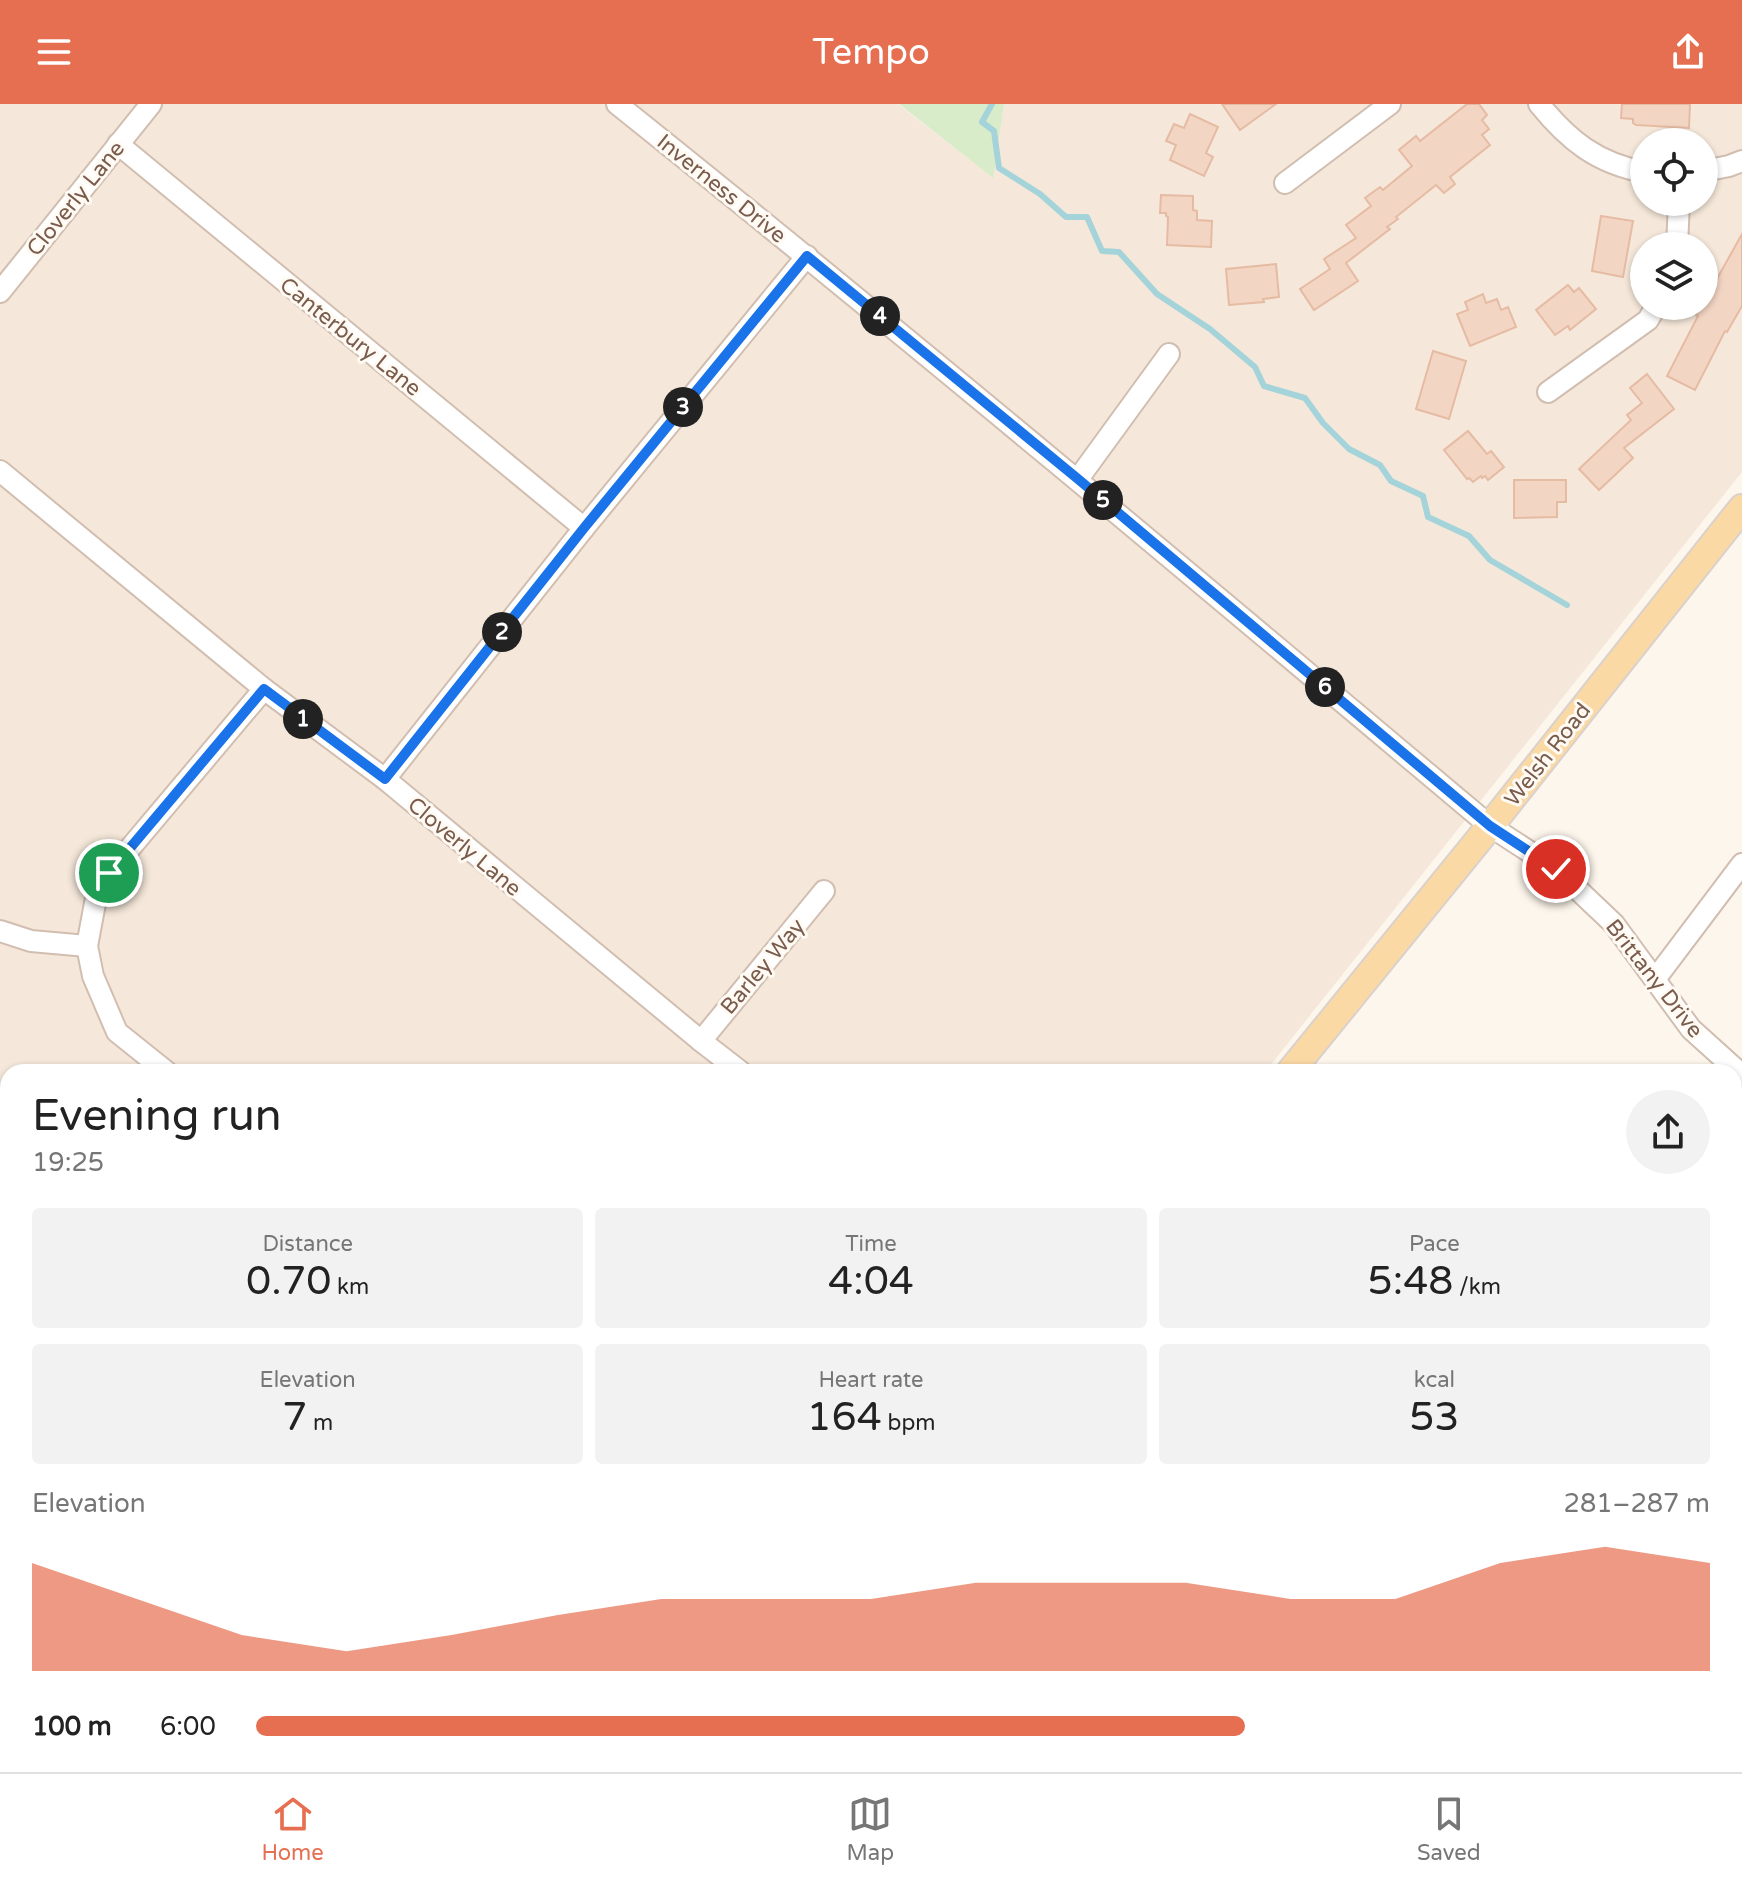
<!DOCTYPE html>
<html lang="en">
<head>
<meta charset="utf-8">
<style>
	body { margin:0; font-family:"Varela Round",sans-serif; background:#f2f2f2; color:#222; height:100vh; display:flex; flex-direction:column; font-size:30px; white-space:nowrap }
	* { box-sizing:border-box; margin:0 }
	p { font-size:26px; color:#767676 }
	.icon { flex:none; width:44px; height:44px; fill:none; stroke:currentColor; stroke-width:2; stroke-linecap:round; stroke-linejoin:round }
	.map { position:relative; flex:1; overflow:hidden }
	.sheet { position:absolute; left:0px; top:960px; width:1742px; height:708px; display:flex; flex-direction:column; background:#fff; border-radius:24px 24px 0 0; box-shadow:0 2px 6px #0004 }
	.sheet>* { flex:none }
	.tools { position:absolute; left:1630px; top:24px; display:grid; gap:16px }
	.tools a { display:grid; place-items:center; width:88px; height:88px; border-radius:50%; background:#fff; box-shadow:0 2px 6px #0004; font-size:40px }
	.pin { position:absolute; display:grid; place-items:center; width:68px; height:68px; color:#fff; margin:-34px; border:4px solid #fff; border-radius:50%; box-shadow:0 2px 8px #0007 }
	.km { position:absolute; width:40px; height:40px; margin:-20px; border-radius:50%; background:#222; color:#fff; font-size:22px; line-height:40px; text-align:center }
	.round { display:grid; place-items:center; flex:none; width:84px; height:84px; border-radius:42px; background:#f2f2f2 }
	.headline { display:flex; align-items:center; justify-content:space-between; height:136px; padding:0 32px }
	h1 { font-size:44px; font-weight:600; line-height:60px }
	.figures { display:grid; grid-template-columns:repeat(3,1fr); gap:12px; height:136px; padding:8px 32px }
	.figures div { display:grid; align-content:center; border-radius:8px; background:#f2f2f2; text-align:center }
	.figures b { font-size:40px; font-weight:600 }
	.figures small { font-size:22px; font-weight:400 }
	.figures p { font-size:22px }
	.chart { height:224px; padding:16px 32px }
	.chart p { display:flex; justify-content:space-between }
	.chart svg { width:100%; height:144px; margin-top:8px; fill:#e76f51; opacity:.7 }
	ul { padding:0 32px; list-style:none; font-size:26px }
	li { display:grid; grid-template-columns:128px 96px 1fr; align-items:center; height:60px }
	li i { height:20px; border-radius:10px; background:#e76f51 }
	header { display:flex; justify-content:space-between; align-items:center; height:104px; padding:0 32px; background:#e76f51; color:#fff; font-size:36px; font-weight:600 }
	.tabs { display:flex; justify-content:space-around; align-items:center; height:112px; border-top:2px solid #e0e0e0; background:#fff; font-size:22px; color:#767676 }
	.tabs a { display:grid; justify-items:center; gap:4px }
	.tabs .on { color:#e76f51 }
	.map>svg:first-child { display:block }
	.residential { fill:#f5e8da; fill-rule:evenodd }
	.green { fill:#d8ecc9 }
	.lines { fill:none; stroke-linecap:round; stroke-linejoin:round }
	.stream { stroke:#a5d3da; stroke-width:6 }
	.building { fill:#f3d5c3; stroke:#e6bba3; stroke-width:2 }
	.minor-casing { stroke:#d1beb0; stroke-width:24 }
	.major-casing { stroke:#dad1cd; stroke-width:30 }
	.minor { stroke:#fff; stroke-width:20 }
	.major { stroke:#fbd9a5; stroke-width:26 }
	.route-casing { stroke:#fff; stroke-width:16 }
	.route { stroke:#1a73e8; stroke-width:10 }
	.labels { text-anchor:middle; stroke-width:6; stroke-linejoin:round; paint-order:stroke }
	.street-label { font-size:22px; fill:#7a5c4d; stroke:#fffaf3 }
</style>
</head>
<body>
<header><svg class="icon" aria-label="menu" viewBox="0 0 24 24"><path d="M4 6h16M4 12h16M4 18h16"/></svg>Tempo<svg class="icon" aria-label="share" viewBox="0 0 24 24"><path d="M12 15V3M7 8l5-5 5 5M5 13v7h14v-7"/></svg></header>
<div class="map">
<svg width="1742" height="1668" viewBox="0 0 1742 1668">
	<rect width="100%" height="100%" fill="#fdf6ec"/>
	<path class="residential" d="M0 0H898L992 73 1004 0H1742V368L1265 968H8V1099L0 1093ZM1644 38H1704V98H1644ZM1644 142H1704V202H1644Z"/>
	<g class="green">
		<polygon points="899,0 1004,0 993,74"/>
		<polygon points="0,1093 8,1100 8,1246 0,1255"/>
		<polygon points="612,1660 703,1660 710,1666 708,1668 607,1668"/>
	</g>
	<g class="lines">
		<polyline class="stream" points="992,0 982,18 994,27 999,64 1040,90 1066,113 1087,113 1102,147 1119,148 1157,190 1210,225 1255,263 1264,282 1305,294 1323,319 1349,345 1380,361 1391,377 1423,392 1428,413 1469,432 1490,456 1567,501"/>
	</g>
	<g class="building">
		<polygon points="1222,0 1276,0 1240,26"/>
		<polygon points="1467,0 1479,0 1487,11 1482,16 1489,25 1482,31 1490,41 1450,73 1455,80 1444,89 1436,81 1396,113 1398,115 1387,123 1390,125 1346,159 1358,177 1314,206 1300,185 1330,165 1324,155 1356,134 1346,121 1371,102 1365,94 1380,83 1383,86 1412,62 1399,46 1416,32 1420,37"/>
		<polygon points="1622,0 1690,0 1689,24 1636,21 1633,19 1633,15 1621,14"/>
		<polygon points="1190,10 1218,23 1206,49 1213,53 1204,72 1170,56 1176,41 1166,37 1174,20 1184,24"/>
		<polygon points="1161,91 1193,92 1193,106 1197,107 1197,116 1212,117 1211,143 1167,141 1168,113 1166,112 1166,109 1160,109"/>
		<polygon points="1601,112 1633,117 1623,173 1592,167"/>
		<polygon points="1742,130 1742,202 1727,228 1725,227 1695,286 1667,272 1698,212 1696,211 1702,202 1704,202 1704,198"/>
		<polygon points="1276,160 1279,193 1263,195 1264,198 1229,201 1226,165"/>
		<polygon points="1568,181 1574,188 1579,184 1596,205 1570,226 1568,222 1555,231 1536,206"/>
		<polygon points="1483,190 1486,199 1497,195 1501,206 1508,203 1516,223 1470,242 1457,210 1468,206 1465,198"/>
		<polygon points="1433,247 1466,257 1449,315 1416,305"/>
		<polygon points="1647,270 1674,305 1624,344 1633,354 1599,386 1579,365 1631,316 1627,311 1642,299 1630,284"/>
		<polygon points="1468,327 1487,350 1491,347 1504,363 1488,376 1485,372 1482,374 1481,372 1473,378 1469,374 1467,375 1444,346"/>
		<polygon points="1514,376 1566,376 1566,398 1557,398 1557,413 1514,414"/>
	</g>
	<g class="lines">
		<defs>
			<g id="minor">
				<path d="M617 0C912 236 1201 479 1490 722L1556 765 1614 820 1691 925 1742 971"/>
				<path d="M1539 0C1569 37 1597 59 1644 68"/>
				<polyline points="118,40 584,424"/>
				<polyline points="1704,67 1729,62 1742,57"/>
				<polyline points="1285,79 1390,0"/>
				<polyline points="1677,142 1679,98"/>
				<polyline points="0,188 151,0"/>
				<polyline points="1548,288 1648,216 1656,202"/>
				<polyline points="0,367 264,585 385,675 701,937 741,968"/>
				<polyline points="1078,375 1169,250"/>
				<polyline points="385,675 584,424 807,152"/>
				<polyline points="0,827 31,837 87,842"/>
				<polyline points="1656,874 1742,760"/>
				<polyline points="701,937 824,787"/>
				<polyline points="167,968 117,928 93,872 87,842 96,794 109,769 264,585"/>
				<polyline points="1734,1521 1742,1525"/>
				<polyline points="1734,1646 1742,1638"/>
				<polyline points="1026,1660 1028,1668"/>
				<path d="M1657 1660C1672 1665 1696 1667 1711 1660"/>
				<polyline points="1218,1668 1224,1660"/>
			</g>
			<g id="major">
				<polyline points="1290,968 1490,722 1742,404"/>
				<polyline points="730,1668 736,1660"/>
			</g>
		</defs>
		<use href="#minor" class="minor-casing"/>
		<use href="#major" class="major-casing"/>
		<use href="#minor" class="minor"/>
		<use href="#major" class="major"/>
	</g>
	<g class="lines">
		<defs>
			<polyline id="route" points="109,769 264,585 385,675 584,424 807,152 1078,375 1490,722 1556,765"/>
		</defs>
		<use href="#route" class="route-casing"/>
		<use href="#route" class="route"/>
	</g>
	<g class="labels">
		<g class="street-label">
			<text transform="translate(722 84) rotate(39)" y="8">Inverness Drive</text>
			<text transform="translate(75 94) rotate(-51)" y="8">Cloverly Lane</text>
			<text transform="translate(351 232) rotate(39)" y="8">Canterbury Lane</text>
			<text transform="translate(1547 650) rotate(-52)" y="8">Welsh Road</text>
			<text transform="translate(465 742) rotate(40)" y="8">Cloverly Lane</text>
			<text transform="translate(762 862) rotate(-50)" y="8">Barley Way</text>
			<text transform="translate(1655 874) rotate(52)" y="8">Brittany Drive</text>
		</g>
	</g>
</svg>
<div class="tools">
<a><svg class="icon" aria-label="locate" viewBox="0 0 24 24"><circle cx="12" cy="12" r="6"/><path d="M12 2v4M12 18v4M2 12h4M18 12h4"/></svg></a>
<a><svg class="icon" aria-label="layers" viewBox="0 0 24 24"><path d="M12 4l9 5-9 5-9-5zM3 14l9 5 9-5"/></svg></a>
</div>
<div class="pin" style="left:109px;top:769px;background:#1e9e55"><svg class="icon" aria-label="arrive" viewBox="0 0 24 24"><path d="M6 21V4h12l-3 4 3 4H6"/></svg></div>
<div class="pin" style="left:1556px;top:765px;background:#d93025"><svg class="icon" aria-label="check" viewBox="0 0 24 24"><path d="M5 12l5 5 9-10"/></svg></div>
<b class="km" style="left:303px;top:615px">1</b>
<b class="km" style="left:502px;top:528px">2</b>
<b class="km" style="left:683px;top:303px">3</b>
<b class="km" style="left:880px;top:212px">4</b>
<b class="km" style="left:1103px;top:396px">5</b>
<b class="km" style="left:1325px;top:583px">6</b>
<section class="sheet">
<div class="headline"><div><h1>Evening run</h1><p>19:25</p></div><a class="round"><svg class="icon" aria-label="share" viewBox="0 0 24 24"><path d="M12 15V3M7 8l5-5 5 5M5 13v7h14v-7"/></svg></a></div>
<div class="figures">
<div><p>Distance</p><b>0.70<small> km</small></b></div>
<div><p>Time</p><b>4:04</b></div>
<div><p>Pace</p><b>5:48<small> /km</small></b></div>
</div>
<div class="figures">
<div><p>Elevation</p><b>7<small> m</small></b></div>
<div><p>Heart rate</p><b>164<small> bpm</small></b></div>
<div><p>kcal</p><b>53</b></div>
</div>
<div class="chart"><p><span>Elevation</span>281–287 m</p>
<svg viewBox="0 0 160 44" preserveAspectRatio="none"><path d="M0 44V11L10 22L20 33L30 38L40 33L50 27L60 22L70 22L80 22L90 17L100 17L110 17L120 22L130 22L140 11L150 6L160 11V44z"/></svg>
</div>
<ul>
<li><b>100 m</b>6:00<i style="width:68%"></i></li>
</ul>
</section>
</div>
<nav class="tabs">
<a class="on"><svg class="icon" aria-label="home" viewBox="0 0 24 24"><path d="M3 11l9-7 9 7M6 9v11h12V9"/></svg>Home</a>
<a><svg class="icon" aria-label="map" viewBox="0 0 24 24"><path d="M3 6l6-2 6 2 6-2v14l-6 2-6-2-6 2zM9 4v14M15 6v14"/></svg>Map</a>
<a><svg class="icon" aria-label="saved" viewBox="0 0 24 24"><path d="M7 4h10v16l-5-4-5 4z"/></svg>Saved</a>
</nav>
</body>
</html>
